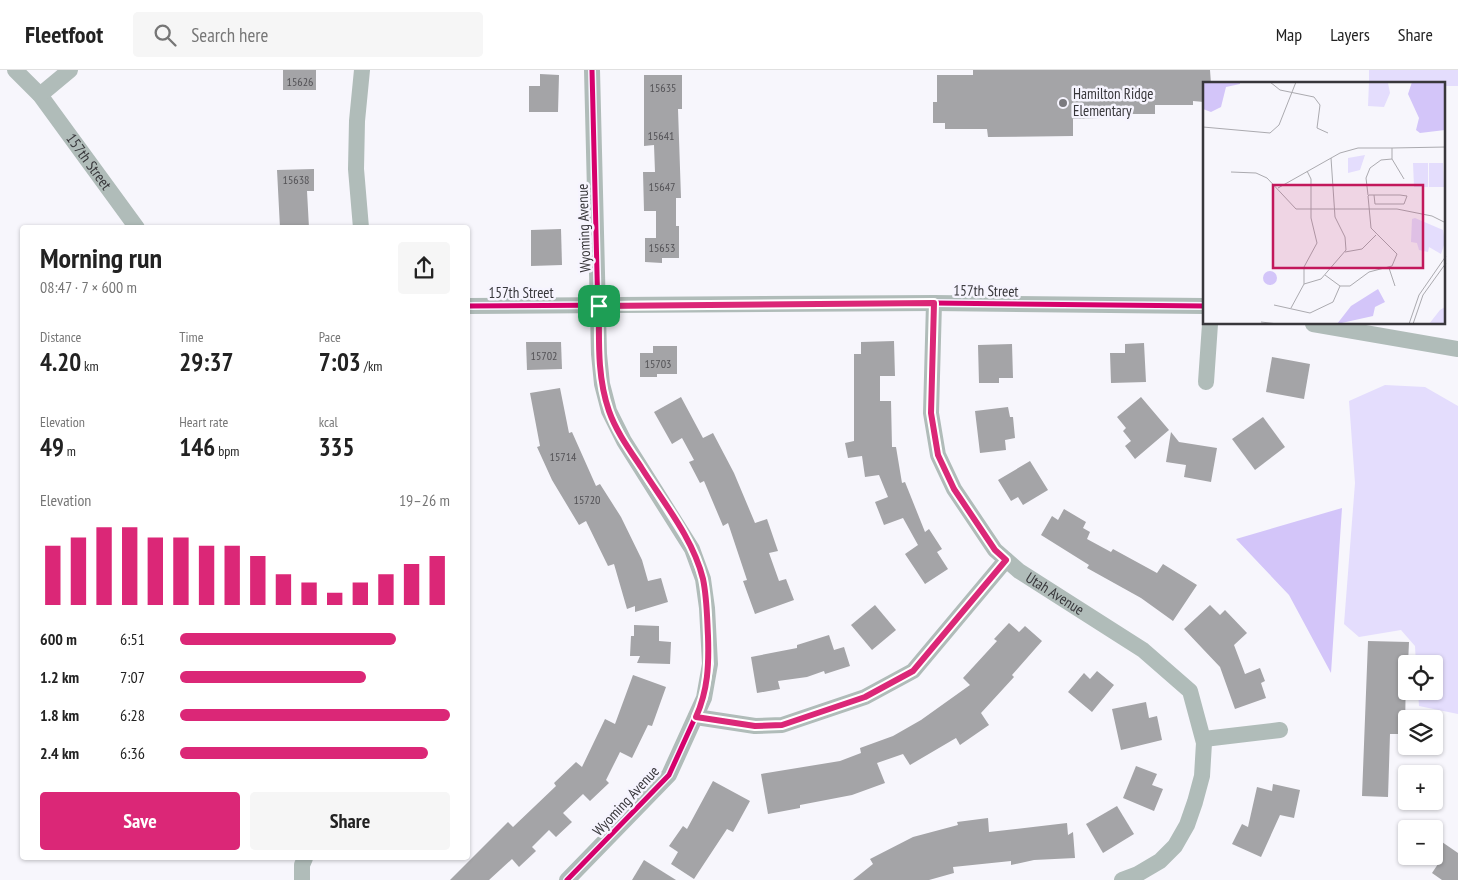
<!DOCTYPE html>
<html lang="en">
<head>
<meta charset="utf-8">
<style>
	body { margin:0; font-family:"PT Sans Narrow",sans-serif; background:#f6f6f6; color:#222; height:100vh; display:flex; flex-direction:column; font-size:19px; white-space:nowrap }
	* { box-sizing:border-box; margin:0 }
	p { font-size:16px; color:#767676 }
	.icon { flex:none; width:28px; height:28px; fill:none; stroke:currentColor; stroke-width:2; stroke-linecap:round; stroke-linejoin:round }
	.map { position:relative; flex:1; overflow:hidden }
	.details { position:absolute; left:20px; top:155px; width:450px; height:635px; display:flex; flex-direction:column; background:#fff; border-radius:5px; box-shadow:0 1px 4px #0004 }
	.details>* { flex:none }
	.tools { position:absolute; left:1398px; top:585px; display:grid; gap:10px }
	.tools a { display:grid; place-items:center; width:45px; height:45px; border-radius:5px; background:#fff; box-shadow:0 1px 4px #0004; font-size:25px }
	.pin { position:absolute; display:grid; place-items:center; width:42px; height:42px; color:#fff; margin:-21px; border-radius:10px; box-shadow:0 2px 8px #0006 }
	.round { display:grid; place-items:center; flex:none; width:52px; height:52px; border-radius:5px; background:#f6f6f6 }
	.summary { display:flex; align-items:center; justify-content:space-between; height:85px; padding:0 20px }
	h1 { font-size:28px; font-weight:700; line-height:38px }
	.metrics { display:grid; grid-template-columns:repeat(3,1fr); gap:8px; height:85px; padding:5px 20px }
	.metrics div { display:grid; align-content:center }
	.metrics b { font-size:25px; font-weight:700 }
	.metrics small { font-size:14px; font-weight:400 }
	.metrics p { font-size:14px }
	.chart { height:140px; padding:10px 20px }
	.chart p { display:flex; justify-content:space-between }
	.chart svg { width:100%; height:90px; margin-top:5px; stroke:#db2777; stroke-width:6 }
	.cta { display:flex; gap:10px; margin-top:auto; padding:10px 20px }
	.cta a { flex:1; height:58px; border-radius:5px; background:#db2777; color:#fff; font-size:20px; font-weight:700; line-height:58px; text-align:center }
	.cta a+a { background:#f6f6f6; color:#222 }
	ul { padding:0 20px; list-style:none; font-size:16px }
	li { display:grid; grid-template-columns:80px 60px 1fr; align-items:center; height:38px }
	li i { height:12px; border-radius:6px; background:#db2777 }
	header { display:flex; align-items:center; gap:30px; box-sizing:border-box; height:70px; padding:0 25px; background:#fff; border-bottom:1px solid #e0e0e0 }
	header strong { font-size:24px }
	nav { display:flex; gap:28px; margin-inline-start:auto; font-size:18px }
	.search { width:350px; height:45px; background:#f6f6f6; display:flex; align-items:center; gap:12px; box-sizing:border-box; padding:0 18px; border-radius:5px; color:#767676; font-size:19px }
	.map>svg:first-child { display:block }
	.green { fill:#e4ddfd }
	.water { fill:#d3c5f9 }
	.building { fill:#a4a4a7 }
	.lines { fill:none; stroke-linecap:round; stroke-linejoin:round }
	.minor { stroke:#b0bcb9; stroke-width:16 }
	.cycleway-casing { stroke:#f6f4fe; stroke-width:8 }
	.cycleway { stroke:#d6006c; stroke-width:5 }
	.route-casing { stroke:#fff; stroke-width:10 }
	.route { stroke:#db2777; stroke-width:6 }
	.poi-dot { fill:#7b7a7f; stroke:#f6f4fe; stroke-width:2 }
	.labels { text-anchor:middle; stroke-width:5; stroke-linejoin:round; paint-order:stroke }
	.number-label { font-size:12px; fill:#535256 }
	.poi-label { font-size:15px; fill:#38373b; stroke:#f6f4fe; text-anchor:start }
	.street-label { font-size:15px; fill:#38373b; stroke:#f6f4fe }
	.inset-road { fill:none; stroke:#abaaaf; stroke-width:1 }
	.view { fill:#c2185b; fill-opacity:0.15; stroke:#c2185b; stroke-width:2.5 }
	.inset-edge { fill:none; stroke:#38373b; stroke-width:2.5 }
</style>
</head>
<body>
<header>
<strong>Fleetfoot</strong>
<div class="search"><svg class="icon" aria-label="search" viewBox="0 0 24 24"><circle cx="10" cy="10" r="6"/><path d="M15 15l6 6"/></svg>Search here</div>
<nav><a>Map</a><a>Layers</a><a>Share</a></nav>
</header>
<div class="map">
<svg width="1458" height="810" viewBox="0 0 1458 810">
	<rect width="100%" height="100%" fill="#f7f6fc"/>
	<g class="green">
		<polygon points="1369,0 1458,0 1458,16 1444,16 1444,14 1369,14"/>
		<polygon points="1385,315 1425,317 1458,336 1458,644 1419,636 1418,621 1434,621 1434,594 1416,594 1415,576 1401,560 1359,567 1344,554 1355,413 1349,331"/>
	</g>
	<polygon class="water" points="1342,438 1331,603 1289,525 1236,469"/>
	<g class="building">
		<rect x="283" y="0" width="33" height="20"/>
		<polygon points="973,0 1210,0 1211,14 1204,14 1204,32 1193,31 1193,35 1155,35 1155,44 1099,44 1099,48 1073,49 1073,66 988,67 987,59 945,59 945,53 933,53 933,32 937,32 937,5 973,5"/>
		<polygon points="540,4 559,5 558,42 529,42 529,16 540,16"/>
		<polygon points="644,5 682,5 682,39 678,39 681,128 676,128 676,156 679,156 679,188 662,188 662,193 645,192 645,168 656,168 656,141 644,141 643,102 655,102 654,75 644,76"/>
		<polygon points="314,99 314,121 307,121 309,158 280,158 277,100"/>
		<polygon points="561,159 562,195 531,196 531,160"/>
		<polygon points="894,271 895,306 880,306 880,331 891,331 892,377 896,377 902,413 905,412 925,462 929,459 942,479 937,482 948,499 925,514 905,484 918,475 903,448 884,455 875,432 888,427 879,405 865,407 862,386 848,388 845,373 854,371 854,284 861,284 861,272"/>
		<polygon points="526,272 561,272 562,299 527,300"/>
		<polygon points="1144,273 1146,312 1111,313 1110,283 1125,283 1125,274"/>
		<polygon points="1012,274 1013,308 999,308 999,313 979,313 978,275"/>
		<polygon points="653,276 677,276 677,304 657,304 657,307 640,307 640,283 653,283"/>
		<polygon points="1272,287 1310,294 1304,329 1266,322"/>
		<polygon points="560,318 569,363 572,362 596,416 600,414 621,447 642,490 648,511 661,508 668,532 635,542 635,536 627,539 614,494 608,496 586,451 579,455 552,410 537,377 540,376 530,323"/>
		<polygon points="681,327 703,368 713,363 734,403 755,453 767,449 778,481 769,483 779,511 786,509 794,530 755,544 743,511 747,510 728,453 723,456 704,411 700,413 689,392 694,390 682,368 672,374 654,342"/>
		<polygon points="1141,327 1169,360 1135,389 1125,376 1131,371 1123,361 1126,358 1117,347"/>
		<polygon points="1008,337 1010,347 1013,347 1015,368 1005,370 1006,380 980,383 975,341"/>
		<polygon points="1263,347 1285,377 1255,400 1232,369"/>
		<polygon points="1171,362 1179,372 1217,378 1211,412 1184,407 1186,395 1166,392"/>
		<polygon points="1030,391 1048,420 1023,435 1018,427 1011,431 998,410"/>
		<polygon points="1064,439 1086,452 1083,458 1090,462 1087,469 1111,482 1113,479 1157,503 1163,494 1197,515 1173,551 1141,528 1087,498 1089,495 1041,465 1052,446 1058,450"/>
		<polygon points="875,535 896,560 872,580 851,555"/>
		<polygon points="1210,535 1220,545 1225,540 1247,563 1234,575 1245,604 1260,598 1265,611 1261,613 1266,628 1235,639 1220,597 1184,559"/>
		<polygon points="1009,553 1019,562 1025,556 1042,571 1012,605 1014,607 981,643 989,655 960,675 956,668 910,695 903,684 877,693 885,713 852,725 800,735 800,738 768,744 761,704 840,691 861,683 860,678 893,666 921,650 970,615 963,608 997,571 994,569"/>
		<polygon points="634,555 659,556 659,571 671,572 670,594 637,593 640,586 630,586 631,566 634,566"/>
		<polygon points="829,565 834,580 844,577 850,596 825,604 824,601 807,607 778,611 780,619 757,623 751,587 797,578 797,575"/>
		<polygon points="1368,571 1409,572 1408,594 1406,594 1405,664 1390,664 1388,727 1362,726"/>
		<polygon points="1097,601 1114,615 1092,642 1068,622 1084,603 1090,609"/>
		<polygon points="633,605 666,617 652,656 648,655 632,688 620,682 606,710 609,713 590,731 583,724 563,743 572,752 556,767 549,760 532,777 536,781 519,797 512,789 489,810 450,810 508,752 513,757 556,716 554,713 576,692 582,697 605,649 615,654"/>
		<polygon points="1146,632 1149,648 1157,646 1162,670 1121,680 1112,639"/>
		<polygon points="1136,696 1157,704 1152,715 1163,719 1154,741 1123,728"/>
		<polygon points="713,711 750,731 733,762 727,759 694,809 671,794 678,782 669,776 683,756 687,759"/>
		<polygon points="1273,714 1300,720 1294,748 1280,745 1261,787 1232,774 1242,754 1248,757 1257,717 1272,721"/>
		<polygon points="1117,736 1134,764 1103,783 1086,754"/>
		<polygon points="988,748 989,762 1067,753 1068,765 1073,762 1075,788 1034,790 1011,795 1011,791 953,797 954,803 929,810 853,810 873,794 870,789 913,767 958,755 957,752"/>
		<polygon points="1442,772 1458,783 1458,810 1442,810 1432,803 1438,794 1430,788 1434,786"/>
		<polygon points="644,790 676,810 632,810"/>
	</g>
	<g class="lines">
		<g class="minor">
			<path id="s1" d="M15 0 40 25 137 158"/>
			<polyline points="40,25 70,0"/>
			<polyline points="361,158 356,99 357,51 362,0"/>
			<path id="s2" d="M934 233 931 343 938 385 954 419 995 480 1019 501 1143 580 1190 621 1204 673 1202 706 1195 732 1187 755 1175 776 1160 791 1138 804 1122 810"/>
			<polyline points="468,236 934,233 1204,236"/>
			<polyline points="1313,254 1458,279"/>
			<polyline points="1206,312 1210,254"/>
			<polyline points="696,647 755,656 782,655 865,627 913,601 1006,490"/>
			<polyline points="1204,669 1280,660"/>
			<polyline points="302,810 302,795 305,788"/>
			<polyline points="567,810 669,705 704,628 710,594 707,538 703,509 692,479 624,371 609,341 602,314 599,284 592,0"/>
		</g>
		<defs>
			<g id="cycleway">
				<polyline points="468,236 934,233 1204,236"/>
				<polyline points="567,810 669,705 704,628 710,594 707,538 703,509 692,479 624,371 609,341 602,314 599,284 592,0"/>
			</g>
		</defs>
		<use href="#cycleway" class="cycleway-casing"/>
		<use href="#cycleway" class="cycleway"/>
	</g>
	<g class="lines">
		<defs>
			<path id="route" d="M934 233 931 343 938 385 954 419 995 480 1006 490 913 601 865 627 782 655 755 656 696 647C708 620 709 595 708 566 707 547 707 528 703 509 693 468 663 432 641 397 629 379 616 361 609 341 597 307 599 270 599 236Z"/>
		</defs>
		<use href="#route" class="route-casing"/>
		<use href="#route" class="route"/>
	</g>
	<circle class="poi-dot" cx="1063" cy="33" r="5"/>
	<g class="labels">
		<g class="number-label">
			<text x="300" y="16">15626</text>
			<text x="663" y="22">15635</text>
			<text x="661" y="70">15641</text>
			<text x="296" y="114">15638</text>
			<text x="662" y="121">15647</text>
			<text x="662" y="182">15653</text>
			<text x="544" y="290">15702</text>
			<text x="658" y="298">15703</text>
			<text x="563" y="391">15714</text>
			<text x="587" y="434">15720</text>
		</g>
		<g class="poi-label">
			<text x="1073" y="29">Hamilton Ridge<tspan x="1073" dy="17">Elementary</tspan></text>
		</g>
		<g class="street-label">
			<text dy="5" stroke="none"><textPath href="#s1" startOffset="118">157th Street</textPath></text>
			<text transform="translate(584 158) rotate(-92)" y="5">Wyoming Avenue</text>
			<text transform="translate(986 221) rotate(1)" y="5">157th Street</text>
			<text x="521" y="228">157th Street</text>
			<text dy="5" stroke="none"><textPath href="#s2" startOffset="338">Utah Avenue</textPath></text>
			<text transform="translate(626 731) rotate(-47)" y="5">Wyoming Avenue</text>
		</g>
	</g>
	<g transform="translate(1203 12)">
		<rect width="242" height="242" fill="#f7f6fc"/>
		<path d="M166 0 185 1 187 11 181 25 165 24ZM162 73 157 88 145 91V76ZM210 81H225V105H211ZM226 81H240L241 105H226ZM212 136 240 148 242 160 238 172 226 165 225 170 216 168 214 161 208 160 209 137ZM242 225V242H226L237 228Z" fill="#e4ddfd"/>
		<path d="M0 0H37V2L23 5 18 25 8 30 0 27ZM209 0 242 1V48L217 51 213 48 216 36 205 12ZM60 196a7 7 0 1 1 14 0a7 7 0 1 1-14 0ZM175 207 182 220 172 225 170 234 134 242 148 224Z" fill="#d3c5f9"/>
		<path class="inset-road" d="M67 0 77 8 111 15 117 23 114 46 125 51M0 45 67 51 76 43 93 0M28 90 53 91 64 96 93 127H194L229 134 243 141M201 97 189 77V66L243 65M75 106 137 71 155 66H189M165 113 163 96 167 86 178 78 189 77M171 113 172 122H201L204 114 197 113H166L165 114 168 146 194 172M142 170 159 167 173 153M186 186 192 204M122 193 137 204H147L166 190 189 184 194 172M101 202 118 197 143 168 142 155 132 135 128 76M71 223 107 231 130 220 137 204M88 226 101 202V185L114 161 108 136V97L104 89M58 240 75 242M206 242 216 213 243 174M210 242 220 213 243 181"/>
		<path class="view" d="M70 103H220V186H70Z"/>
		<rect width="242" height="242" class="inset-edge"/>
	</g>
</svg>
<div class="tools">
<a><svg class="icon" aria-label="locate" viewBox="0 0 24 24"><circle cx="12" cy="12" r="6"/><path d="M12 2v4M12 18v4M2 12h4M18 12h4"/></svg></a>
<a><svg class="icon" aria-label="layers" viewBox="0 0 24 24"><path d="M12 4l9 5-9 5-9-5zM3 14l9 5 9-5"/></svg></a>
<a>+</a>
<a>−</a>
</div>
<div class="pin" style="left:599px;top:236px;background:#1e9e55"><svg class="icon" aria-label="arrive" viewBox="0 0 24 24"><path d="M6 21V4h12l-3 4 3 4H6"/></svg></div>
<section class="details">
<div class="summary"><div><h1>Morning run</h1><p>08:47 · 7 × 600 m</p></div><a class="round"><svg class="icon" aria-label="share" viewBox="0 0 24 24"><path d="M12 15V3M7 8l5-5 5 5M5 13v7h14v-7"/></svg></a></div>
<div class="metrics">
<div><p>Distance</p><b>4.20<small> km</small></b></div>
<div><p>Time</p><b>29:37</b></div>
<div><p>Pace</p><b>7:03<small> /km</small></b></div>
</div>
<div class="metrics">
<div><p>Elevation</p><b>49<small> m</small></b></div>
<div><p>Heart rate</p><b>146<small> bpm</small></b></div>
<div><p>kcal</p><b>335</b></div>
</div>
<div class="chart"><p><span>Elevation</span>19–26 m</p>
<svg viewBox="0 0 160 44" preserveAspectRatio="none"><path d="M5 44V15M15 44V11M25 44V6M35 44V6M45 44V11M55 44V11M65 44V15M75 44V15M85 44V20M95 44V29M105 44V33M115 44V38M125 44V33M135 44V29M145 44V24M155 44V20"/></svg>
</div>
<ul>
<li><b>600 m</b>6:51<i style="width:80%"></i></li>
<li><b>1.2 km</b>7:07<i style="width:69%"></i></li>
<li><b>1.8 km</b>6:28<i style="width:100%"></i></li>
<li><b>2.4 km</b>6:36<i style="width:92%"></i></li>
</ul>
<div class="cta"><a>Save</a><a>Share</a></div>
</section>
</div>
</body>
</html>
